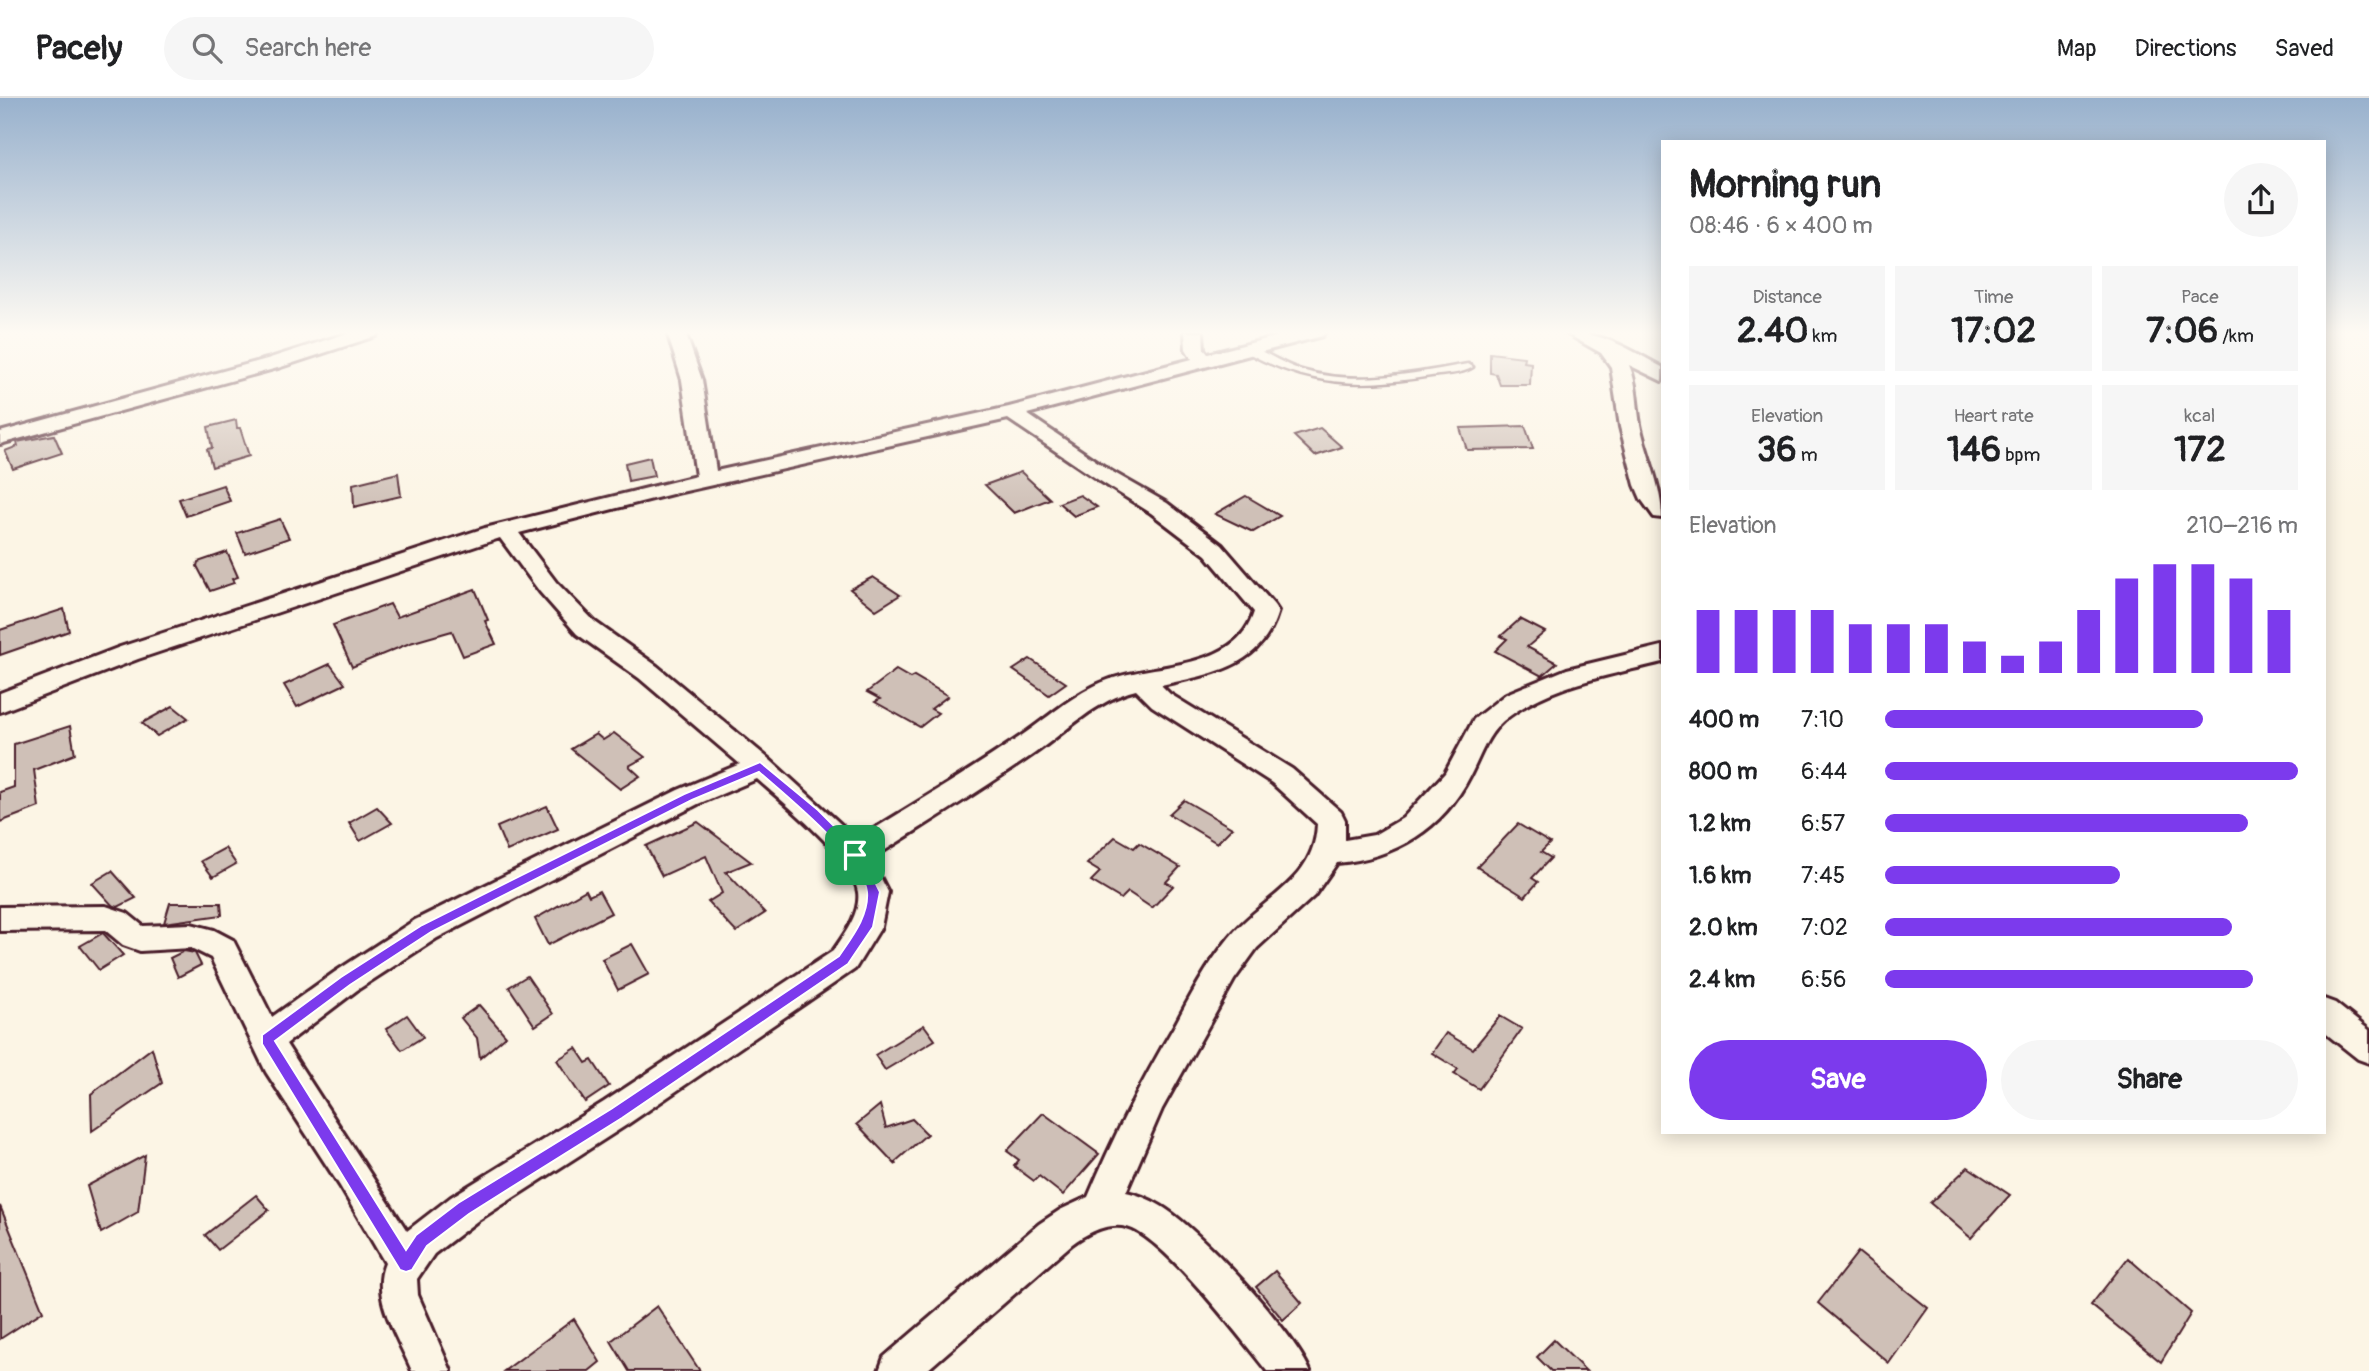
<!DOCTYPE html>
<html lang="en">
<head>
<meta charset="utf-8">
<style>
	body { margin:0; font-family:Pangolin,sans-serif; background:#f6f6f6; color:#202124; height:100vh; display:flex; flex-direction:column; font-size:26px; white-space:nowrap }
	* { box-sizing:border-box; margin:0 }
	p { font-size:23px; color:#757577 }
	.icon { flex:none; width:38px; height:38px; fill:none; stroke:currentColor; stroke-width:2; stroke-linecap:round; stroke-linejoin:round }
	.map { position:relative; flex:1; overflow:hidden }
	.panel { position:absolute; left:1661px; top:42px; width:665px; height:994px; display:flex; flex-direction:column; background:#fff; border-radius:0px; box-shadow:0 4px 18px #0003 }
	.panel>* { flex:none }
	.pin { position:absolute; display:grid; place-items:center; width:60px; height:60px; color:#fff; margin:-30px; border-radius:14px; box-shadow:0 4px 10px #0006 }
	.round { display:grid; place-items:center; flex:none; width:74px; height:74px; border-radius:37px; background:#f6f6f6 }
	.overview { display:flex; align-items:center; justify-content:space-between; height:119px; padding:0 28px }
	h1 { font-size:38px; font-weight:700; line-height:52px }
	.stats { display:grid; grid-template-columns:repeat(3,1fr); gap:10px; height:119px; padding:7px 28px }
	.stats div { display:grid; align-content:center; border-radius:0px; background:#f6f6f6; text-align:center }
	.stats b { font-size:35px; font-weight:700 }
	.stats small { font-size:19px; font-weight:400 }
	.stats p { font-size:19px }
	.chart { height:196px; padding:14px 28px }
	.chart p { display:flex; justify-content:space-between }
	.chart svg { width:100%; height:126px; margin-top:7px; stroke:#7c3aed; stroke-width:6 }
	.button { display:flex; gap:14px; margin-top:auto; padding:14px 28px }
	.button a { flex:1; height:80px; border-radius:42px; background:#7c3aed; color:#fff; font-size:28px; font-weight:700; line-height:80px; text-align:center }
	.button a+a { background:#f6f6f6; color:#202124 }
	ul { padding:0 28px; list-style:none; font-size:23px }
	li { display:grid; grid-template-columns:112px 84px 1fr; align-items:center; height:52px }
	li i { height:18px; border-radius:9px; background:#7c3aed }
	header { display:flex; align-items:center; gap:42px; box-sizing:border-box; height:98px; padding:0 35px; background:#fff; border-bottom:2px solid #e0e0e0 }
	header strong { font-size:33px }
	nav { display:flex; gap:38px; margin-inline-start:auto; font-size:24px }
	.search { width:490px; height:63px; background:#f6f6f6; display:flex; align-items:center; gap:18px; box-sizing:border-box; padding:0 24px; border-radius:38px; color:#757577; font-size:26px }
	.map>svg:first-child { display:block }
	.building { fill:#cfc0b7; stroke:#4a1f2b; stroke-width:2 }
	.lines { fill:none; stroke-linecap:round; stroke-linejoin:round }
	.service-casing { stroke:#4a1f2b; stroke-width:5 }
	.minor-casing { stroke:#4a1f2b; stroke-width:6 }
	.service { fill:#fcf5e5; fill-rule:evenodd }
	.minor { fill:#fcf5e5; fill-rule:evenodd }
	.route { fill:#7c3aed; stroke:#fff; stroke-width:2; fill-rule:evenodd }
</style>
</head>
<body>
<header>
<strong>Pacely</strong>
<div class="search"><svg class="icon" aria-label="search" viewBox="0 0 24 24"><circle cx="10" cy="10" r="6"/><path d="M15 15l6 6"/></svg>Search here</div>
<nav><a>Map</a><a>Directions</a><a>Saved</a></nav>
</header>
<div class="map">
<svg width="2369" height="1273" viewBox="0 0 2369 1273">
	<rect width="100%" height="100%" fill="#fcf5e5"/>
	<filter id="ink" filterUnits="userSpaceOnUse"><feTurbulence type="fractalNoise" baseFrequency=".0143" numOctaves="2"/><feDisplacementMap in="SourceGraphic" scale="14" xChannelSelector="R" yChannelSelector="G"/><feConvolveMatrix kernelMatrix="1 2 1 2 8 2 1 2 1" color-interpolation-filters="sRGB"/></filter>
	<g filter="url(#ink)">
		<g class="building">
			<polygon points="1490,255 1524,259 1523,264 1531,265 1530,287 1500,287 1496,276 1490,275"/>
			<polygon points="236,322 237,330 240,330 249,358 212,369 207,351 212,350 208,329"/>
			<polygon points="1525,328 1533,351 1467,352 1460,330"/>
			<polygon points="1320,330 1342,349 1315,358 1294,338"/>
			<polygon points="54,337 62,355 13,371 5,353 18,348 17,344"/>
			<polygon points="650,359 654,378 628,383 625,365"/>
			<polygon points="1021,374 1050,401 1014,415 985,387"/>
			<polygon points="398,375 401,398 354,409 353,386"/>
			<polygon points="223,387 230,403 186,418 179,401"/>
			<polygon points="1080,397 1097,409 1074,418 1059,405"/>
			<polygon points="1246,398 1280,418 1253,434 1215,416"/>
			<polygon points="280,421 289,440 245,455 237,435"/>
			<polygon points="227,454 238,479 232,481 234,485 210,493 197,468 198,464"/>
			<polygon points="873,479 900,497 876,512 850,491"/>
			<polygon points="475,491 488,522 485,523 496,546 463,558 452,533 410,545 352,569 333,527 390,506 397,519"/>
			<polygon points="64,511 69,533 0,557 0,532"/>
			<polygon points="1520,521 1545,534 1527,549 1557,565 1542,578 1495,553 1507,541 1501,538"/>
			<polygon points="1030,561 1066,585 1049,597 1013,572"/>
			<polygon points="330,566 345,586 297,609 284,587"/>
			<polygon points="896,572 910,580 914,578 948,598 931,611 938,615 920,629 875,604 880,601 867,594"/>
			<polygon points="173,608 188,620 157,638 142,625"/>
			<polygon points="70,628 75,656 34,672 39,709 0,724 0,694 14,689 14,646"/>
			<polygon points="614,635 645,659 629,668 640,678 620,691 571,651 596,636 603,642"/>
			<polygon points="1184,702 1232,730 1217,745 1169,716"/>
			<polygon points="547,708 558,731 507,753 497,729"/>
			<polygon points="377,709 392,725 360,743 349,725"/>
			<polygon points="698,724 751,764 726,774 765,815 736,834 708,804 722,795 706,758 662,778 646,748"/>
			<polygon points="1518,726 1550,745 1541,754 1551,760 1532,780 1538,784 1525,799 1477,769"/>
			<polygon points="1115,739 1134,750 1139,745 1180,769 1166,784 1173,788 1152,810 1128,794 1121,801 1091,783 1100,774 1087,766"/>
			<polygon points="225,750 236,766 213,779 201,763"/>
			<polygon points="112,773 136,800 118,809 112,807 92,785"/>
			<polygon points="586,792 589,798 599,793 611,815 548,847 535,821"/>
			<polygon points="170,805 221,805 222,817 164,825"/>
			<polygon points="103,835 123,857 99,872 80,848"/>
			<polygon points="632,846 649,876 618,892 602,861"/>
			<polygon points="184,853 195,855 201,867 178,879 170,860"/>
			<polygon points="527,878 553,916 535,928 509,889"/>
			<polygon points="479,907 506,938 480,960 477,940 461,920"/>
			<polygon points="407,917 423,939 402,952 386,931"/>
			<polygon points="1500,918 1522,931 1479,991 1454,976 1458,971 1432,955 1446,935 1473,951"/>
			<polygon points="924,927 935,942 885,972 875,957"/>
			<polygon points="152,950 162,985 92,1033 91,996"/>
			<polygon points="576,950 586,965 592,962 609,988 585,1004 557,962"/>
			<polygon points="880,1007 886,1030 912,1021 927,1036 895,1064 896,1067 857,1026"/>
			<polygon points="1043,1015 1099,1056 1063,1097 1039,1078 1034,1083 1014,1068 1019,1062 1007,1053"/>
			<polygon points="145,1057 138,1114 101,1135 87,1088"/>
			<polygon points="1968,1069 2010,1097 1971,1140 1930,1105"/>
			<polygon points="256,1097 269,1112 218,1152 205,1137"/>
			<polygon points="0,1108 43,1213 0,1241"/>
			<polygon points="1858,1154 1928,1210 1889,1265 1818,1205"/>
			<polygon points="2128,1160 2191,1215 2161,1264 2091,1207"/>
			<polygon points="1275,1173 1302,1205 1283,1222 1256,1189"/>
			<polygon points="657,1208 700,1273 629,1273 611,1243"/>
			<polygon points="574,1221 600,1264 589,1273 504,1273"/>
			<polygon points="1554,1242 1586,1273 1551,1273 1537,1259"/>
		</g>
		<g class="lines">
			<defs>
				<path id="service" d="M1250 249C1269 255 1285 268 1305 273 1358 288 1415 275 1468 266L1473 269C1463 276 1444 276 1431 278 1360 290 1311 289 1246 254V250Z"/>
				<g id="minor">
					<polygon points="351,234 379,234 376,238 281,269 0,346 0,334 267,261"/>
					<path d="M667 234H685L702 282 716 373 1009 309 1192 261 1186 251 1185 234H1203L1204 251 1208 256 1294 234H1325L1322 238 1027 316 1111 373 1167 405 1222 447 1274 507 1278 513C1262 569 1212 576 1161 587L1170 596 1292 671 1341 714 1345 722V742L1374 737 1403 720 1445 675 1474 621 1506 596 1567 571 1662 548V564C1608 578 1547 587 1503 623 1486 638 1480 659 1470 678 1443 731 1395 760 1337 765L1314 798 1257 850 1234 882 1162 1011 1126 1094C1137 1096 1151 1102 1161 1108 1199 1130 1294 1234 1310 1273H1267C1241 1241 1163 1138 1127 1129 1107 1124 1087 1135 1072 1146L926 1273H879L884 1259 899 1246 1039 1126 1060 1112 1088 1099C1113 1039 1142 983 1175 927 1191 897 1207 867 1229 840 1261 800 1315 784 1317 726L1272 685 1152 608 1136 592C1096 602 1068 632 1035 655 982 692 926 726 871 761L888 794 881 829 855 871 628 1026 477 1123 434 1156 417 1181 418 1197 451 1273H412C399 1241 370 1200 385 1165L340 1088 266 974 211 860 191 850 140 853 123 847 105 832 0 833V809L106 808 127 815 143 828 191 826 214 832 233 842 272 919 335 874 415 822 678 692 740 666 639 580 577 536 540 494 500 440 138 561 0 614V595L120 549 485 430 696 378 682 282ZM1008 321 1097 381 1151 415 1206 457 1254 514C1236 573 1156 564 1108 582 1073 595 1046 622 1015 642 963 677 910 709 857 741L769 661 657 568 595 524 556 484 519 435 672 396ZM757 681C783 704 853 760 858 794 861 815 844 837 833 853L604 1004 451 1099 407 1133 286 946 357 892 437 840 698 706Z"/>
					<path d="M1564 234C1603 234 1629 251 1662 269V283L1629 267C1638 287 1636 309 1641 331 1648 361 1662 390 1662 420L1654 419 1641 401 1635 387 1620 329 1611 269 1601 255Z"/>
					<polygon points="2324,901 2335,905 2369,932 2369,965 2358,961 2324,934"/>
				</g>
			</defs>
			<use href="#service" class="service-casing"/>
			<use href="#minor" class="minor-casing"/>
			<use href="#service" class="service"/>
			<use href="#minor" class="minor"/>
		</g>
	</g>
	<linearGradient id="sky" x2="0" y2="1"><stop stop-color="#98b1cd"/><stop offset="0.57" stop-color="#fefaf3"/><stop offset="1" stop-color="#fefaf3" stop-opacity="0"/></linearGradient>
	<rect width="2369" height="412" fill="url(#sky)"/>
	<path class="route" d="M760 664 818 712 860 754 880 794 873 829 848 866 622 1020 469 1116 427 1148 412 1172 406 1174 400 1172 262 946V937L341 879 422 827 684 696ZM759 674C785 697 863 760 867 794 869 818 851 840 839 858L611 1011 458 1105 416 1137 406 1152 275 943 350 887 431 834 692 702Z"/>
</svg>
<div class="pin" style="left:855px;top:757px;background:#1e9e55"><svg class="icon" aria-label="arrive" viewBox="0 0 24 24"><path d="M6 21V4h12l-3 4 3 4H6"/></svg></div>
<section class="panel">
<div class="overview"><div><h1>Morning run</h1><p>08:46 · 6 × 400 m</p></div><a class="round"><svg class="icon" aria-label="share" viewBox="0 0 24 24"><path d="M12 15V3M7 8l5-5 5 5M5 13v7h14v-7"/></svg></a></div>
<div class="stats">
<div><p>Distance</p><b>2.40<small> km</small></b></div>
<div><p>Time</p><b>17:02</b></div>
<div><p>Pace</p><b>7:06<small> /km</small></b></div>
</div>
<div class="stats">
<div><p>Elevation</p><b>36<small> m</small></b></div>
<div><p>Heart rate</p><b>146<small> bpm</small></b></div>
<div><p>kcal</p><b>172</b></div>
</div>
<div class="chart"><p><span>Elevation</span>210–216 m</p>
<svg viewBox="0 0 160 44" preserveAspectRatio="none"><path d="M5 44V22M15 44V22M25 44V22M35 44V22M45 44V27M55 44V27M65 44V27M75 44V33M85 44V38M95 44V33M105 44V22M115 44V11M125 44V6M135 44V6M145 44V11M155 44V22"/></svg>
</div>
<ul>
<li><b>400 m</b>7:10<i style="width:77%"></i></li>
<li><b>800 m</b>6:44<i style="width:100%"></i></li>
<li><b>1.2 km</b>6:57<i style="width:88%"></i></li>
<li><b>1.6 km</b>7:45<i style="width:57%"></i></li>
<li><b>2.0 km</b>7:02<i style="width:84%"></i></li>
<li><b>2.4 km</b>6:56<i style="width:89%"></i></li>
</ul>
<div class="button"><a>Save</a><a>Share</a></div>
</section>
</div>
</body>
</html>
